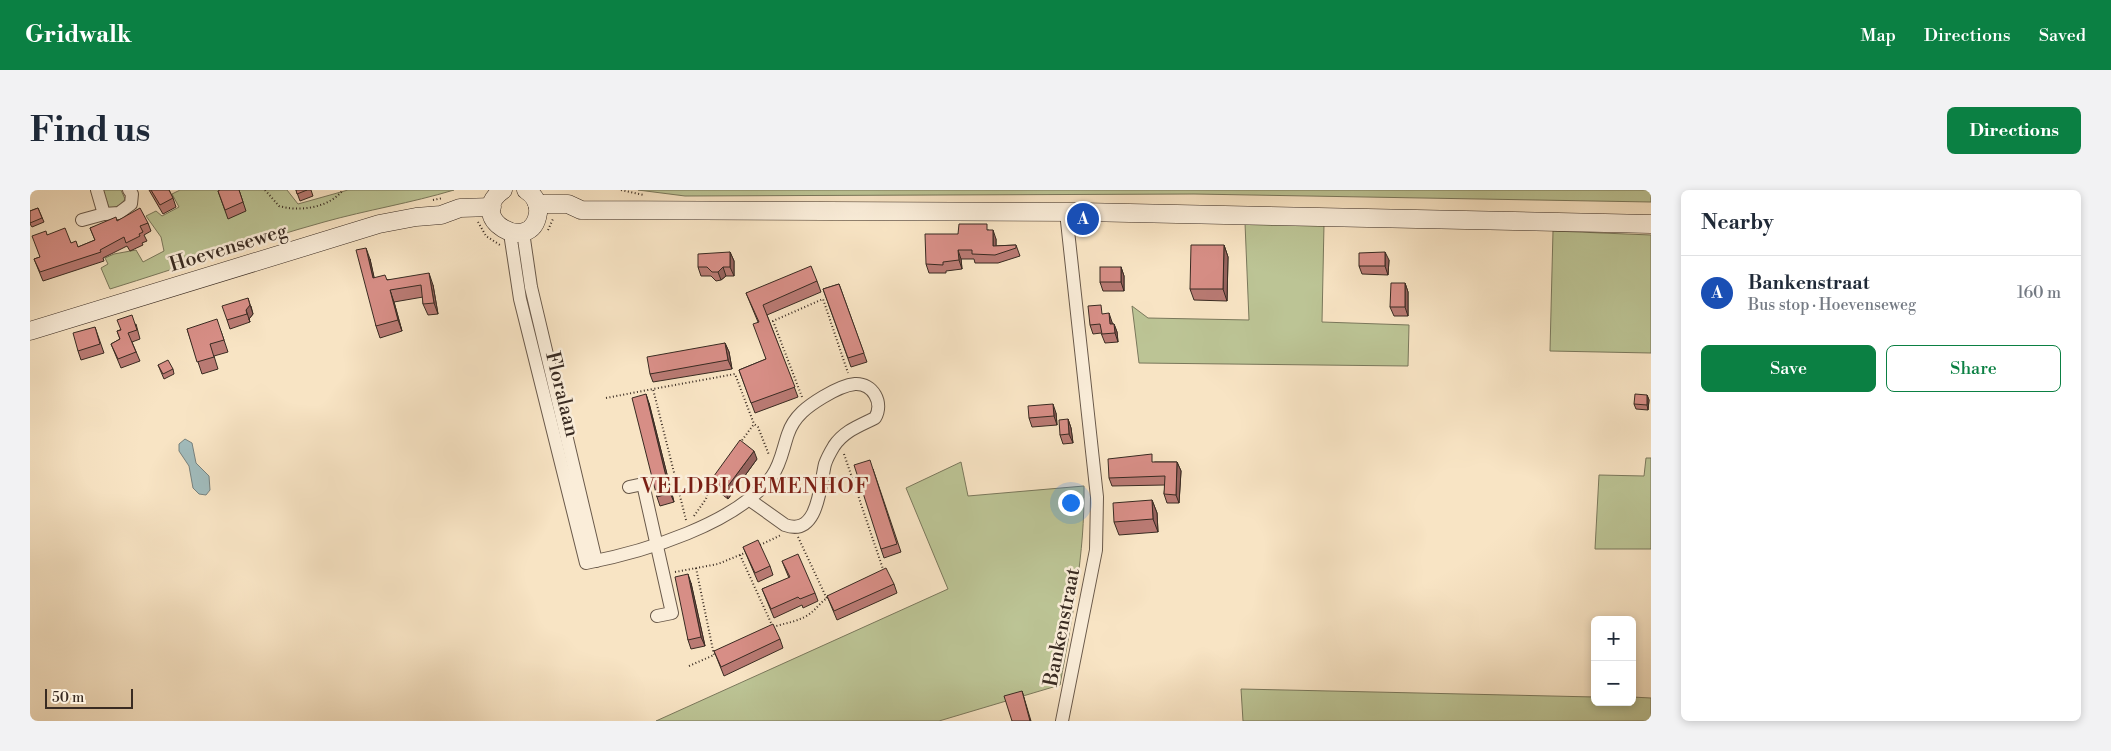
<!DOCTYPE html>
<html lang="en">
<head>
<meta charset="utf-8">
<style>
  :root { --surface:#fff; --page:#f2f2f3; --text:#1f2937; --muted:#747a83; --line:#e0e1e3; --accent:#0b8043 }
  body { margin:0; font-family:"Libre Bodoni",serif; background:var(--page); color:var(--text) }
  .controls { position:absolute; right:15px; bottom:15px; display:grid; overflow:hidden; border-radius:8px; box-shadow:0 2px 8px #0003 }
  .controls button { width:45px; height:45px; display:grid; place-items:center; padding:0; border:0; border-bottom:1px solid var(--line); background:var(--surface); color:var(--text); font:25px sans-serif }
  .scale { position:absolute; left:15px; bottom:12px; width:88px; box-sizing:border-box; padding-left:5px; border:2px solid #392b22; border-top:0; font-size:14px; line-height:18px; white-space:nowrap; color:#392b22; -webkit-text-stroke:4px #faedd9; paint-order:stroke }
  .you { position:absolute; left:1040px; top:312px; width:18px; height:18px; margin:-12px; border:4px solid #fff; border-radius:50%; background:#1a73e8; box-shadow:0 0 0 8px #1a73e833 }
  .badge { display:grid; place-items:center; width:32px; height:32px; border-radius:50%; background:var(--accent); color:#fff; font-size:16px; font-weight:700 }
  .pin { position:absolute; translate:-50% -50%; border:2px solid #fff; box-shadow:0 1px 5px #0006 }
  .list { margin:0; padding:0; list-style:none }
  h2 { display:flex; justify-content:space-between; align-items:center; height:65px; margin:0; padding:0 20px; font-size:21px }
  h2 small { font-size:16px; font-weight:400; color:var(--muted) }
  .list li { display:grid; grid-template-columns:32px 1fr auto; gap:15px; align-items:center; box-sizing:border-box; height:75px; padding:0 20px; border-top:1px solid var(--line) }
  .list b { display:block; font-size:19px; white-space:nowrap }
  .list p { margin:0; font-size:16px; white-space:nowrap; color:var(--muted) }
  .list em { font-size:16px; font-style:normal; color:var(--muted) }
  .actions { display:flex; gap:10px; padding:15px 20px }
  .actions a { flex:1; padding:11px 0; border:1px solid var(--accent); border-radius:8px; text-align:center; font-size:18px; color:var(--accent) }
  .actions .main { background:var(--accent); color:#fff }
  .map { position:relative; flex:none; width:1621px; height:531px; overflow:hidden; border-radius:8px }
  header { display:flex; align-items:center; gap:30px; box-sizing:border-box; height:70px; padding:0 25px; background:var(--accent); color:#fff }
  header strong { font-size:24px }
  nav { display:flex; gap:28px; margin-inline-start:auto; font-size:18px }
  .intro { display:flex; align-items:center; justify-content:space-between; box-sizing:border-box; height:120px; padding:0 30px }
  h1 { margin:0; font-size:35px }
  .button { padding:12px 22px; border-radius:8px; background:var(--accent); color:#fff; font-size:18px; font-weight:700 }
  main { display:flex; gap:30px; padding:0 30px }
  aside { flex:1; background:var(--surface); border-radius:8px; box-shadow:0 2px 8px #0003 }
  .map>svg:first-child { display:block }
  .green { fill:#bcc495; stroke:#7a785c }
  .water { fill:#a1bcbd; stroke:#77827f }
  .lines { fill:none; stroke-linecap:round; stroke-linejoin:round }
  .street-casing { stroke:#69594a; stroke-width:14 }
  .secondary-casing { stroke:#392b22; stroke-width:19 }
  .path { stroke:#392b22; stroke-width:2; stroke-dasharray:1 2.5; stroke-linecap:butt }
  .street { stroke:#faedd9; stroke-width:12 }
  .secondary { stroke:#faedd9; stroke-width:18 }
  .wall { fill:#b97a73; stroke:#392b22 }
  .shaded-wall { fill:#96635e; stroke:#392b22 }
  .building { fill:#d78e86; stroke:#392b22 }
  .labels { text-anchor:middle; stroke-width:5; stroke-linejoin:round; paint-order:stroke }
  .street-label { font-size:20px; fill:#392b22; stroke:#faedd9 }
  .neighbourhood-label { font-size:21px; letter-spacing:1px; fill:#7a1f14; stroke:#faedd9 }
</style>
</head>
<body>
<header>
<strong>Gridwalk</strong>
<nav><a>Map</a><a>Directions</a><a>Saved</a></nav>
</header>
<div class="intro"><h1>Find us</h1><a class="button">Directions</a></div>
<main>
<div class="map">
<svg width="1621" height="531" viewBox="0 0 1621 531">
  <rect width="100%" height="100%" fill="#f8e4c4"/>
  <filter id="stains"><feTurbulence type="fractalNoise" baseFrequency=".004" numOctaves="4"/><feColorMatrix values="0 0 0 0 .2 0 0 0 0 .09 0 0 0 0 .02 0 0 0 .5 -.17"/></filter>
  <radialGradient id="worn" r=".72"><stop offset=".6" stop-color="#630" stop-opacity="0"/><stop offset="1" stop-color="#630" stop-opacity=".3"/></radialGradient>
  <!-- green -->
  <g class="green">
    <path d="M73,0H91L95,9C92,14 85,19 79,18Z"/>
    <path d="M150,0H257L268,14L318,0H424C381,13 337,20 294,32C222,52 151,77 80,99L71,78L78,74L75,68L84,64L106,60L113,72L134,61L131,47L116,26L126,21L132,26L149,17L142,4Z"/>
    <path d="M608,0H1621V12L1164,4L655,6Z"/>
    <path d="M1215,33L1294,34L1292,132L1379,135L1378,176L1109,173L1102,116L1118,128L1219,130Z"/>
    <path d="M1523,41L1621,45V163L1520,161Z"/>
    <path d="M1616,268H1621V359H1565L1569,285L1614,286Z"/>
    <path d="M931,272L938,306L1054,296C1055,363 1042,428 1030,495L909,531H626L918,399L876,298Z"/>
    <path d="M1211,499L1565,507V512H1602V507L1621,508V531H1213Z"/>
  </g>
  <!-- water -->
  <path class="water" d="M155,249L162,253L166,273L179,286L180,300L176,305L169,304L163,298L159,276L149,261V254Z"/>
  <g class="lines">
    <!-- street casing -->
    <g class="street-casing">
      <g id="street">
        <path d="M67,0L74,24"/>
        <path d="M52,30L74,24L89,23L101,14L102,4L99,0"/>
        <path d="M493,42L501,97L566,371"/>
        <path d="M480,43L490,109L556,373C613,362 707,334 742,286C751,274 753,258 758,244C764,226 778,216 793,207C803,201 814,195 825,194C843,193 854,213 845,228C829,236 814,241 804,256C801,261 797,268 795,274C790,294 789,347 755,335L720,310"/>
        <path d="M599,297L613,294L642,423L627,426"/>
        <path d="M1032,531L1066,360L1067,307L1036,22"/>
      </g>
    </g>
    <!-- secondary casing -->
    <g class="secondary-casing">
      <g id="secondary">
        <path d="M473,0C433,28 502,67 508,23C509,13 504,5 496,0"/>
        <path d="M507,14H538L551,20L1052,22L1621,34"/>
        <path d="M0,141L349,34L386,27L411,25L430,18L462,17"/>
      </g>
    </g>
    <!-- path -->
    <g class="path">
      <path d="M235,0L249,16C269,22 299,18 313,0"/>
      <path d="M591,0L614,5"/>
      <path d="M403,10L413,8"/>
      <path d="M448,32L456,46L470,55"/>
      <path d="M518,40L523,29"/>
      <path d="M772,207L743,131L793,109L818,183"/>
      <path d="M576,208L623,199"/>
      <path d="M710,253L724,234"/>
      <path d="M814,264L854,382"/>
      <path d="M664,326L676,309L680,295L683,291"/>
      <path d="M656,330L623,199L705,184L724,234L728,237L739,265"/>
      <path d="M768,347L797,409"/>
      <path d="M730,355L751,345"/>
      <path d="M710,365L742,435"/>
      <path d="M666,378L684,465L687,463"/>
      <path d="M645,382L688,374L717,362"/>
      <path d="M743,437C755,433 767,432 778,425C786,420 790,412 799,407"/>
      <path d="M659,476L684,465"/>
    </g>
    <!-- street -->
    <use href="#street" class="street"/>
    <!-- secondary -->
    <use href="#secondary" class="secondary"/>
  </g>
  <!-- wall -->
  <g class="wall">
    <path d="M119,0H139L143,8L146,17L133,24Z"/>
    <path d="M209,0L216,21L198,29L188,1Z"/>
    <path d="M266,0H281L283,6L270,11Z"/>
    <path d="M8,18L14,32L2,37L0,34V21Z"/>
    <path d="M87,31L118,33L121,41L114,45L117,51L112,53L113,55L100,61L97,56L73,68L74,71L13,91L4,69L10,67L17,45L41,53L48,57L65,50L60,38Z"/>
    <path d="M959,40L966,49V56L986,55L990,66L968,73H945L944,69H931L932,79L916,81V83H899L896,74L928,44Z"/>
    <path d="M1194,55L1198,67L1197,111L1164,110L1160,99Z"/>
    <path d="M700,62L704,71V86H696L691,90L686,91L681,86H671L668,77Z"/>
    <path d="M340,69L344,88L403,95L408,124L398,125L393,114V107L364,112L372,141L350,148L346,136Z"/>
    <path d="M1359,70L1358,85L1332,84L1329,76Z"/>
    <path d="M1091,77L1094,86V101H1073L1070,92Z"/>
    <path d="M787,91L791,102L737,125L768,207L725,223L709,180L736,169L728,132L716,103Z"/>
    <path d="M1375,93L1378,102V126H1364L1360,117Z"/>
    <path d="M809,94L837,172L821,177L793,99Z"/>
    <path d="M221,116L223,124L219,129L220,132L200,139L197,130Z"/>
    <path d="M1074,124L1082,132V134H1084L1087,142L1088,152L1075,153L1071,143L1063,144L1060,135Z"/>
    <path d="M106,134L110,149L102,152L110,171L91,178L81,154L90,149L87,141Z"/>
    <path d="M65,137L74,163L51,170L48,161Z"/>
    <path d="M157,139L191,141L198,162L184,166L188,179L172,184Z"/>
    <path d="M695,153L699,162L702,179L623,192L620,184Z"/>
    <path d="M128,175L143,179L144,184L134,189Z"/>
    <path d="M1617,205L1619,210L1618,220L1606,219L1604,214Z"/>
    <path d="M619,213L644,312L630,316L627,307Z"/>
    <path d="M1026,223L1027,235L1002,237L999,228Z"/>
    <path d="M1038,229L1041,238L1043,253L1033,254L1030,245Z"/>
    <path d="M727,269L698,309L685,299L681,290Z"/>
    <path d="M1125,272H1147L1151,281L1149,313H1137L1134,304L1135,295L1082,296L1079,288Z"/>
    <path d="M843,279L871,362L854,368L851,359Z"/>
    <path d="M1122,310L1127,323L1128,342L1089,345L1084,332Z"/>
    <path d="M713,357L740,376L743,385L728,392Z"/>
    <path d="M752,371L785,403L788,411L773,418L772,415L744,428L732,399L759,388Z"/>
    <path d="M661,393L675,456L661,459L658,450Z"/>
    <path d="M864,394L867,403L807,430L797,406Z"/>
    <path d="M750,449L753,458L694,486L684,461Z"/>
  </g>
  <!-- shaded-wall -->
  <g class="shaded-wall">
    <path d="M963,40L966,49V65L963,56Z"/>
    <path d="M1194,55L1198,67L1197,111L1193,99Z"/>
    <path d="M336,58L340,69L347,100L343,88Z"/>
    <path d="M928,60L931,69L932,79L929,70Z"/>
    <path d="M700,62L704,71V86L700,77Z"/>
    <path d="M1355,62L1359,70L1358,85L1355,76Z"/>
    <path d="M693,77L696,86L691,90L688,82Z"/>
    <path d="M1091,77L1094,86V101L1091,92Z"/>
    <path d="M399,83L403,95L408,124L404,113Z"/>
    <path d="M1375,93L1378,102V126L1375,117Z"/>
    <path d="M360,100L364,112L372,141L368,130Z"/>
    <path d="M218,108L223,124L219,129L220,132L216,120Z"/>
    <path d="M1079,123L1082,132L1083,143L1080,134Z"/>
    <path d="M1084,134L1087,142L1088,152L1085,143Z"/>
    <path d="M695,153L699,162L702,179L698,170Z"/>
    <path d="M616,204L619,213L644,312L640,303Z"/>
    <path d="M1617,205L1619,210L1618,220L1617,215Z"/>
    <path d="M1023,214L1026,223L1027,235L1024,226Z"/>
    <path d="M1038,229L1041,238L1043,253L1039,244Z"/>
    <path d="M724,261L727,269L698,309L695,300Z"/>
    <path d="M1147,272L1151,281L1149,313L1146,305Z"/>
    <path d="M1122,310L1127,323L1128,342L1123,329Z"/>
    <path d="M658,384L661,393L675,456L671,447Z"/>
    <path d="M992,501L1001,531H1000Z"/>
  </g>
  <!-- building -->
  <g class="building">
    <path d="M121,0H139L143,8L130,15Z"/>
    <path d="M190,0H209L213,12L195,20L188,1Z"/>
    <path d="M266,0H277L267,4Z"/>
    <path d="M8,18L12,28L0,33V21Z"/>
    <path d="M110,18L118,33L110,36L113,42L109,44L110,46L96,53L94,47L70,60L71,62L10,82L4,69L10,67L2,46L16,41L17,45L35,38L41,53L46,51L48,57L65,50L60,38L86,27L87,31Z"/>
    <path d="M929,34H957V40H963V56L986,55V58L965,65L942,64V60H928L929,70L913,72V75L896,74L895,44H928Z"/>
    <path d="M1161,55H1194L1193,99H1160Z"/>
    <path d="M336,58L343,88L355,85L357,90L399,83L404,113L393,114L391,95L360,100L368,130L346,136L326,60Z"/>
    <path d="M700,62V77H693L688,82H682L677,77H668V64Z"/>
    <path d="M1355,62V76H1329V63Z"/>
    <path d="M781,76L787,91L733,115L765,197L721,213L709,180L736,169L723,134L729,132L716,103Z"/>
    <rect x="1070" y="77" width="21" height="15"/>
    <path d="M1361,93H1375V117H1360Z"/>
    <path d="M809,94L834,163L818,168L793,99Z"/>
    <path d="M218,108L220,115L216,120L217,124L197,130L192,116Z"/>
    <path d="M1071,115L1072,124L1079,123L1080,134H1084L1085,143L1072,144L1070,134L1060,135L1058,116Z"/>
    <path d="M102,125L107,140L98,143L106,162L88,169L81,154L90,149L87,141L91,140L87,130Z"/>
    <path d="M187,129L194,150L180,154L184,167L167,172L157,139Z"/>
    <path d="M65,137L70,154L48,161L43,143Z"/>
    <path d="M695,153L698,170L620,184L617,167Z"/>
    <path d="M138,170L143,179L133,184L128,175Z"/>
    <path d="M616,204L640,303L627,307L602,208Z"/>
    <path d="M1605,204L1617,205V215L1604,214Z"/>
    <path d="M1023,214L1024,226L999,228L998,216Z"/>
    <path d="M1038,229L1039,244L1030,245L1029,230Z"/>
    <path d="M710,250L724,261L695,300L681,290Z"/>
    <path d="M1122,264V272H1147L1146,305L1134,304L1135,286L1079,288L1078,269Z"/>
    <path d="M840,270L867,354L851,359L824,275Z"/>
    <path d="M1122,310L1123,329L1084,332L1083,313Z"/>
    <path d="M728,350L740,376L725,383L713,357Z"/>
    <path d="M768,364L785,403L770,409L768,407L741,419L732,399L760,387L752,371Z"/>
    <path d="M856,378L864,394L804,421L797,406Z"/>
    <path d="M658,384L671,447L658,450L645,387Z"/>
    <path d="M743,434L750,449L691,477L684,461Z"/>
    <path d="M992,501L1000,531H982L974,506Z"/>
  </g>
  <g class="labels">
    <!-- street labels -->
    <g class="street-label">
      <text transform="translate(198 57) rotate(-17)" y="7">Hoevenseweg</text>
      <text transform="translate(533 204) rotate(76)" y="7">Floralaan</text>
      <text transform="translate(1031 437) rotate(-79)" y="7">Bankenstraat</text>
    </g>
    <!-- neighbourhood labels -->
    <g class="neighbourhood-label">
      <text x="725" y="303">VELDBLOEMENHOF</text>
    </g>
  </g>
  <rect width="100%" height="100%" filter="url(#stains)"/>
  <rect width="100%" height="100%" fill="url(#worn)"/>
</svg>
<div class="controls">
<button>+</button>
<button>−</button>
</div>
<div class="scale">50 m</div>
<div class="you"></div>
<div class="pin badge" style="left:1053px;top:29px;background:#1a4fb4">A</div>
</div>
<aside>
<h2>Nearby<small></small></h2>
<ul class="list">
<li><span class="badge" style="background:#1a4fb4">A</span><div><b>Bankenstraat</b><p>Bus stop · Hoevenseweg</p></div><em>160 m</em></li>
</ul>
<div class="actions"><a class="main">Save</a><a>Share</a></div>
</aside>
</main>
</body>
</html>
